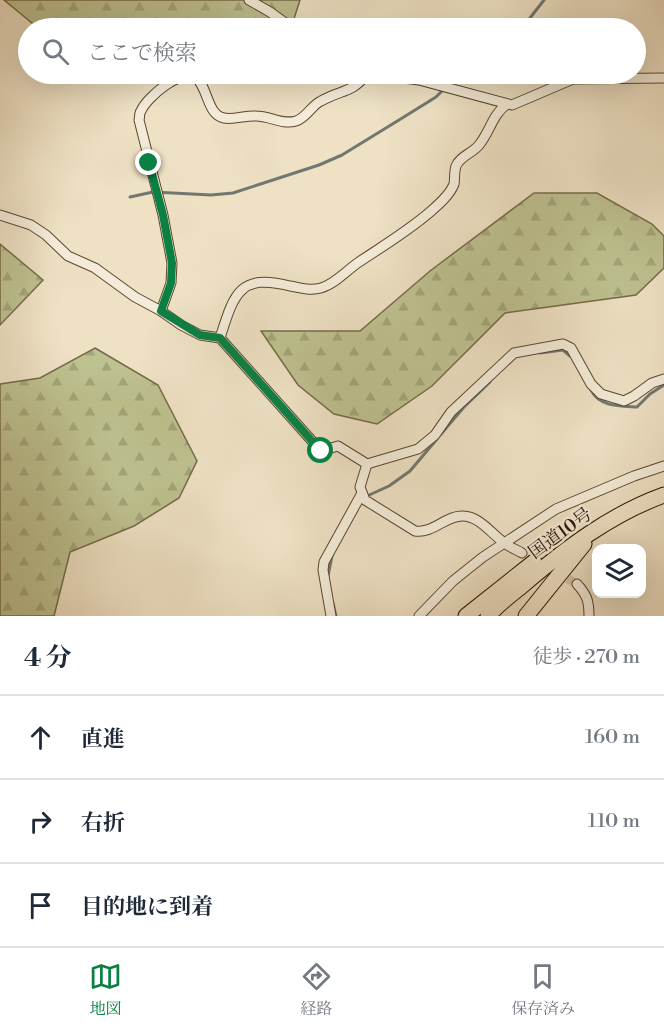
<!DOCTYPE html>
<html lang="ja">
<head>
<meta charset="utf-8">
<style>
  :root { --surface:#fff; --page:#f6f6f7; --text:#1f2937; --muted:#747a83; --line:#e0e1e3; --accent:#0b8043 }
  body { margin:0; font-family:"Libre Bodoni","Noto Serif JP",serif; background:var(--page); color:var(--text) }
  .controls { position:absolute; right:18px; bottom:18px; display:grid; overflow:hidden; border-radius:12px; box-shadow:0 6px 24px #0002 }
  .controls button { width:54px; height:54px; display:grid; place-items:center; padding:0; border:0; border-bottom:2px solid var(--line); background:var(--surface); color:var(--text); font:30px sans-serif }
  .stop { position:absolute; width:18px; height:18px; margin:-14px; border:4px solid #0b8043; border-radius:50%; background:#fff }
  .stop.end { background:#0b8043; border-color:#fff; box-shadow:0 2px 6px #0008 }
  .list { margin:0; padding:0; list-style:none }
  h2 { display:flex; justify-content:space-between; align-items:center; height:78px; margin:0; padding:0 24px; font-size:26px }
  h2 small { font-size:20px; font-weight:400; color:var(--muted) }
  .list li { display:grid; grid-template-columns:39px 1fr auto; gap:18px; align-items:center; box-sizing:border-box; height:84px; padding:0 24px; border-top:2px solid var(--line) }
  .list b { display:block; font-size:22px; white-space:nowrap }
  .list em { font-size:20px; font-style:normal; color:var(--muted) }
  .icon { flex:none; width:33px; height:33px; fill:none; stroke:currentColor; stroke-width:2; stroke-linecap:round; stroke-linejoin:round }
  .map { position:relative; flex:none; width:664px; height:616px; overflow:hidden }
  .search { position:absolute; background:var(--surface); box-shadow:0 6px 24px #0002; left:18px; right:18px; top:18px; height:66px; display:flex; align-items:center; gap:15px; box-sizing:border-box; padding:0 21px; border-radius:33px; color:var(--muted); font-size:22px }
  .sheet { height:330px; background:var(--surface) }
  nav { display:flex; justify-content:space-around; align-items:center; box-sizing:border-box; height:84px; border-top:2px solid var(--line); background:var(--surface); font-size:16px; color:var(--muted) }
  nav a { display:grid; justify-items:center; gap:3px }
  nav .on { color:var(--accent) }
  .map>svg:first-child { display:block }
  .forest { fill:url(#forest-firs); stroke:#756a48; stroke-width:1.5 }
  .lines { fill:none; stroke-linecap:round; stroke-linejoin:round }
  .stream { stroke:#707871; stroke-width:3 }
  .minor-tunnel { stroke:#d1c2a7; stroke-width:9; stroke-dasharray:9 4.5; stroke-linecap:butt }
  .minor-casing { stroke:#5c4631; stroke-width:11 }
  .trunk-casing { stroke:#2c1300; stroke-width:17 }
  .minor { stroke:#f4ecd9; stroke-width:9 }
  .trunk { stroke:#eee1c4; stroke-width:15 }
  .route { stroke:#0b8043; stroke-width:8 }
  .labels { text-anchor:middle; stroke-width:5; stroke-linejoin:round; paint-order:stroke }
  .street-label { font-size:18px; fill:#2c1300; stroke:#f4ecd9 }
</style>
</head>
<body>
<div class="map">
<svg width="664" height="616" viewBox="0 0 664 616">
  <defs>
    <pattern id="forest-firs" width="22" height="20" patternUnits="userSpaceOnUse" patternTransform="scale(1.5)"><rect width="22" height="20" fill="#bec190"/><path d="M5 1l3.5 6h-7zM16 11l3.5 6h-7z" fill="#a3a57a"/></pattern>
  </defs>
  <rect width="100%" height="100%" fill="#eee1c4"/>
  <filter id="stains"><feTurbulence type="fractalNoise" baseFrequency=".00333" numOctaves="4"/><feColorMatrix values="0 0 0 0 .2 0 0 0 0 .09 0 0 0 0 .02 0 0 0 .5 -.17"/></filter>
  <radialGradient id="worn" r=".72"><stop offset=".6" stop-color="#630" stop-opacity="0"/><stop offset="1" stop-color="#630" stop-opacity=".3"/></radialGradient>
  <!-- forest -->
  <g class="forest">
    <path d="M4,0H300L291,28H38Z"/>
    <path d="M534,193H597L652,224L664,236V268L636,295L505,313L432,386L377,424L334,414L298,385L261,331H360L430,271Z"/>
    <path d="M0,244L43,280L0,325Z"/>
    <path d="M95,348L158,385L197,461L179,498L134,526L70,552L54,616H0V384L40,378Z"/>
  </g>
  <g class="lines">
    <!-- stream -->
    <g class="stream">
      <path d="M526,28L530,18L544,0"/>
      <path d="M448,85L458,74"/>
      <path d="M130,197L153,192L211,195L233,193L319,165L342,155L399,120L436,97L443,90"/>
      <path d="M540,353L563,350L570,356"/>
      <path d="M591,390C600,407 619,406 637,407L650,394L664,385"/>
      <path d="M441,434L464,407L490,382"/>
      <path d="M367,496L389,486L410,471L437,439"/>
      <path d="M328,576L332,556"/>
      <path d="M333,603L336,616"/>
    </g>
    <!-- minor-tunnel -->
    <path class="minor-tunnel" d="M556,572L577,584"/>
    <!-- minor casing -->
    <g class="minor-casing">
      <g id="minor">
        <path d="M249,0L270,12L292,28"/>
        <path d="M371,74L419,80L512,105L573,79L664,78"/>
        <path d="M0,215L31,225L46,235L68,256L95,268L135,297L161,311L181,325L200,335L220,338L321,451L338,446L367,464"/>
        <path d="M161,311L171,283L172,263L163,215L139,120C140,117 139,113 141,111C147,97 181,68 196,78C208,87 207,115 224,118C234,120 246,115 256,116C270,116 282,125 296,121C306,118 312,105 321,101C342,89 351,94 367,74"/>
        <path d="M220,338C234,294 239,273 290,286C302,288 310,291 321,288C335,284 347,270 359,262C383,246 408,231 430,212C438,205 450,195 454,184C455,179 454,172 456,166C460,156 473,153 479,145C490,132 492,115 507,104"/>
        <path d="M367,464L418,449L435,435L451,412L514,353L563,344L571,348L591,384L601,394L624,401L634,396L652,383L664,379"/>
        <path d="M367,464L360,487L365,500L415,531C433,534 446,515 463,516C480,516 493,536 506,544C511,548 517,550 522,553"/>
        <path d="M577,584C587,595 589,601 589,616"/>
        <path d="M331,616L323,570L324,562L362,493"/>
        <path d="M419,616L453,581L483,557L556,509L634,476L664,466"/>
      </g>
    </g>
    <!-- trunk casing -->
    <g class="trunk-casing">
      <g id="trunk">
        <path d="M466,616L534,562"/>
        <path d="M488,616C498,604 511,595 523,585C565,549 611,514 664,495"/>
        <path d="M526,616L584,544"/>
      </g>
    </g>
    <!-- minor -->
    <use href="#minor" class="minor"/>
    <!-- trunk -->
    <use href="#trunk" class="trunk"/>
  </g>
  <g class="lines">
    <!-- route -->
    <path class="route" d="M149,163L163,215L172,263L171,283L161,311L200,335L220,338L321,451"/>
  </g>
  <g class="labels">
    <!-- street labels -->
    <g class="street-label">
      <text transform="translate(560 533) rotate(-36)" y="6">国道10号</text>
    </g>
  </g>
  <rect width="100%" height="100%" filter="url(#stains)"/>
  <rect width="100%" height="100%" fill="url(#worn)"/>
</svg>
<div class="controls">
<button><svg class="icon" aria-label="layers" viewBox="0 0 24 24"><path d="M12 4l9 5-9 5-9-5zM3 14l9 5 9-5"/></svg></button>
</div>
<div class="stop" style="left:321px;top:451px"></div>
<div class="stop end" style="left:149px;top:163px"></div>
<div class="search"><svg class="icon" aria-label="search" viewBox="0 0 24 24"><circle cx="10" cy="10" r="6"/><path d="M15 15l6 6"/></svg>ここで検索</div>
</div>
<section class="sheet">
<h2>4 分<small>徒歩 · 270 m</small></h2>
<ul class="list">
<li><svg class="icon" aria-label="ahead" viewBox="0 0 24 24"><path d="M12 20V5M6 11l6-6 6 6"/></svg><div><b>直進</b></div><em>160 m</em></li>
<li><svg class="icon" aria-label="right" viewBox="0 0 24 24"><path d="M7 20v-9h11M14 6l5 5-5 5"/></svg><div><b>右折</b></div><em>110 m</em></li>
<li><svg class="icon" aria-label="arrive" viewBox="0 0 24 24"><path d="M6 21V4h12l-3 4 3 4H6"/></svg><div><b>目的地に到着</b></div></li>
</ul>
</section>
<nav>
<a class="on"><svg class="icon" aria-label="map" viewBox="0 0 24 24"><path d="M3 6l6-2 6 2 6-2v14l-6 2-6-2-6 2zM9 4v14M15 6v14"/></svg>地図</a>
<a><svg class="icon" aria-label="directions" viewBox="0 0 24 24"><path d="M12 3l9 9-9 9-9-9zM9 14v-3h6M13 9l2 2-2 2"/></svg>経路</a>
<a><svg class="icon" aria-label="saved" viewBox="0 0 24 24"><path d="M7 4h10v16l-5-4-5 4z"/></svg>保存済み</a>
</nav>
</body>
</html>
